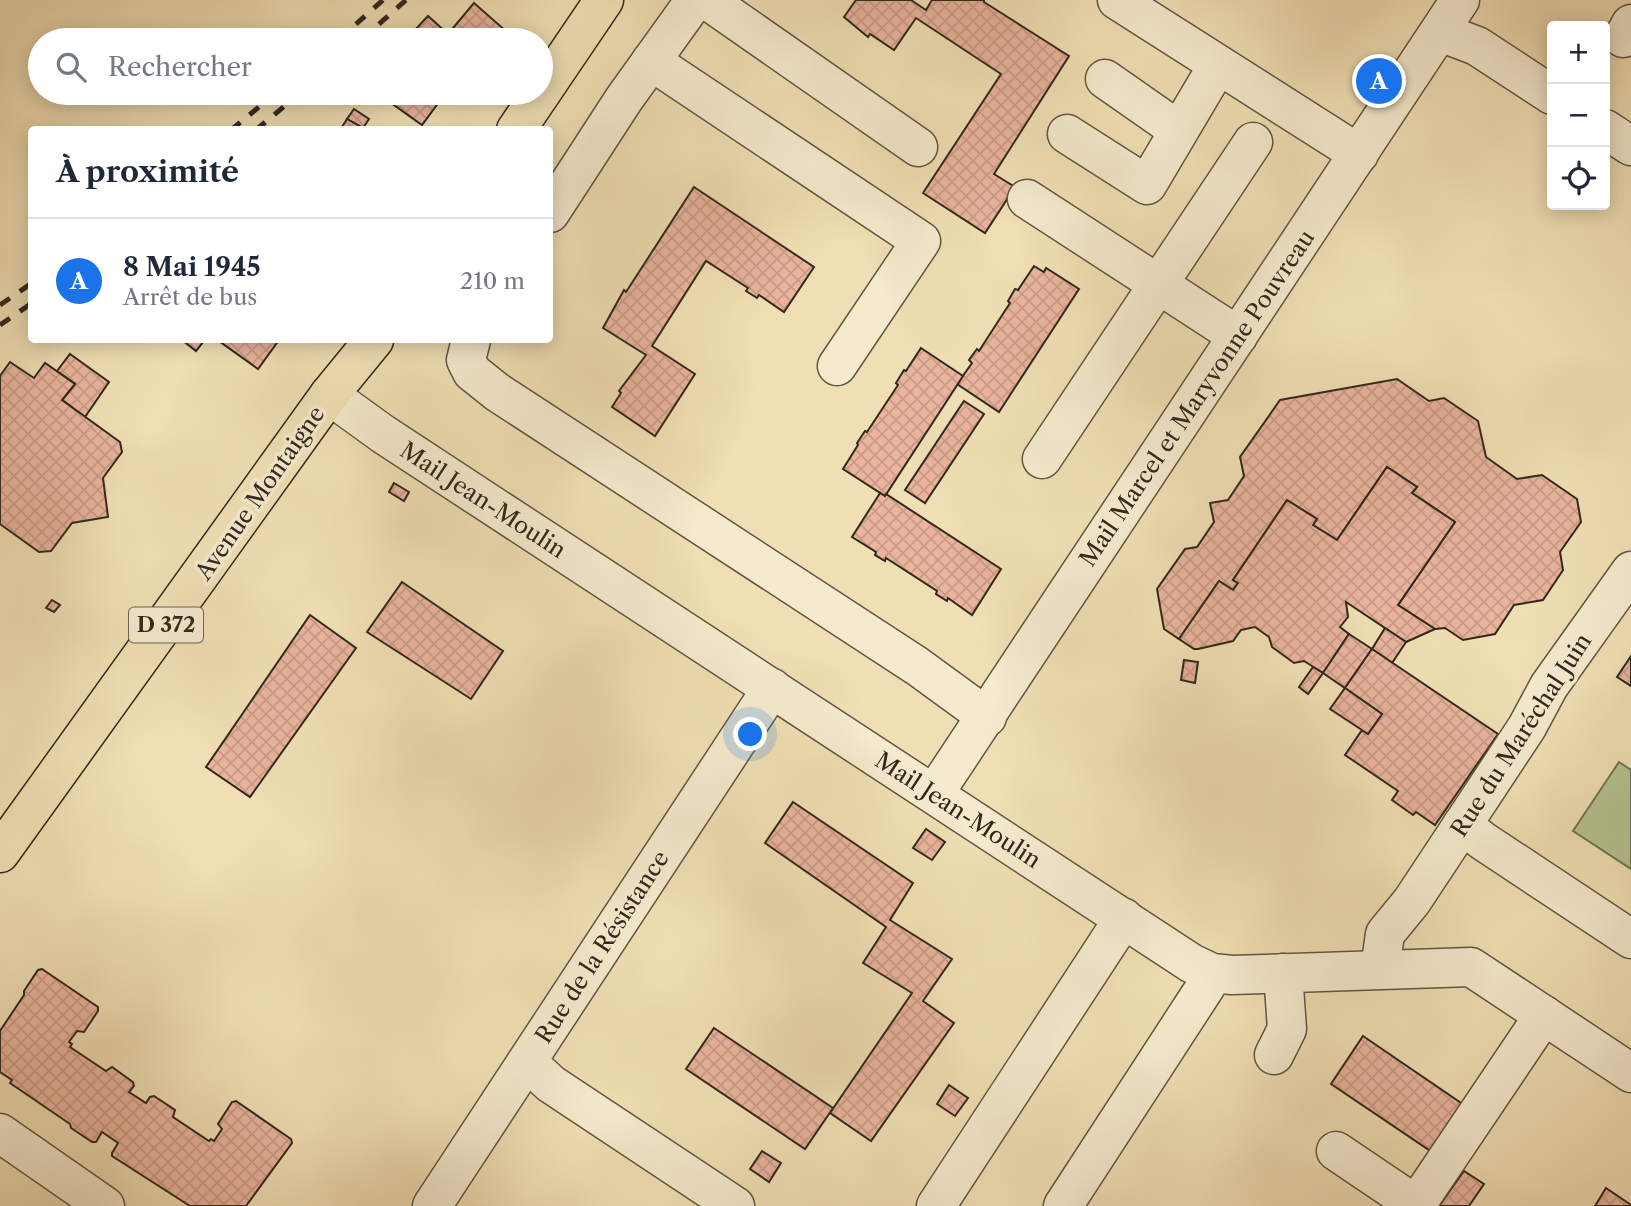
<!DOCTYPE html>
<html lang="fr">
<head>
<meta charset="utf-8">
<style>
  :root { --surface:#fff; --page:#f2f2f3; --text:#1f2937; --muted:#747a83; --line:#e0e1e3; --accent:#1a73e8 }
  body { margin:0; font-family:"Libre Caslon Text",serif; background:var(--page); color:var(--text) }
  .controls { position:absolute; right:21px; top:21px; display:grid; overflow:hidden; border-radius:7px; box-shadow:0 4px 18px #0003 }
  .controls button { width:63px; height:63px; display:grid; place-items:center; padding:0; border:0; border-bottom:2px solid var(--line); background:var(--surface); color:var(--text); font:35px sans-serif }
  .you { position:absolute; left:751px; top:735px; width:24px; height:24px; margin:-18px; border:5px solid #fff; border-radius:50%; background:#1a73e8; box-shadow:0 0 0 10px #1a73e833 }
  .badge { display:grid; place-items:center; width:46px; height:46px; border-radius:50%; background:var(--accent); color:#fff; font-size:23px; font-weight:700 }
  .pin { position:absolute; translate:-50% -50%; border:4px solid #fff; box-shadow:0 2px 7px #0006 }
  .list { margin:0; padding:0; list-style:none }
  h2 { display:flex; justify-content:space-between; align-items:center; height:91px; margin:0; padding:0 28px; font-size:30px }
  h2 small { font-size:23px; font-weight:400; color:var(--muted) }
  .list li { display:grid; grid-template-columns:46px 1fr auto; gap:21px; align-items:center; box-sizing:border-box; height:126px; padding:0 28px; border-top:2px solid var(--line) }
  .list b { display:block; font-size:26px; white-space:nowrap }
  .list p { margin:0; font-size:23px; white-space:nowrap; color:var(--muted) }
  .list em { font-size:23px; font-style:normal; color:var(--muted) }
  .icon { flex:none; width:38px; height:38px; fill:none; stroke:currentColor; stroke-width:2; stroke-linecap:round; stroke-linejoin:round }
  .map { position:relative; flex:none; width:1631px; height:1206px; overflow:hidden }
  .search { position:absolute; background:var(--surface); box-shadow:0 4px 18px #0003; left:28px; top:28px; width:525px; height:77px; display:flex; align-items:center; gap:18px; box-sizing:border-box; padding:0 24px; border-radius:38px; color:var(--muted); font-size:26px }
  .panel { position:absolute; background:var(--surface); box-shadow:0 4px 18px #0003; left:28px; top:126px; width:525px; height:217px; border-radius:7px }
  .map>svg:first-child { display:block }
  .grass { fill:#b4c391; stroke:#727658; stroke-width:2 }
  .building { fill:url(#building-cross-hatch); stroke:#31281e; stroke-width:2 }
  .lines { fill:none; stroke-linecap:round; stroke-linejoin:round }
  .minor-casing { stroke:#615644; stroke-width:41 }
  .major-casing { stroke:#31281e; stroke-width:41 }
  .minor { stroke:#f5eace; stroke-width:38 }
  .major { stroke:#f0dfb4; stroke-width:38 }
  .rail { stroke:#31281e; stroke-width:5; stroke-dasharray:12 12; stroke-linecap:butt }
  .labels { text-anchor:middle; stroke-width:7; stroke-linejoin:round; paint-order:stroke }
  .shield { fill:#f5eace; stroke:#6c6253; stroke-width:2 }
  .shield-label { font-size:21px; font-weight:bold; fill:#31281e }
  .street-label { font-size:23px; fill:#31281e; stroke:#f5eace }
</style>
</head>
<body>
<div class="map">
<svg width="1631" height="1206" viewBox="0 0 1631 1206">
  <defs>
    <pattern id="building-cross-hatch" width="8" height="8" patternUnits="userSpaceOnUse" patternTransform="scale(1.75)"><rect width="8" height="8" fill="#eab49d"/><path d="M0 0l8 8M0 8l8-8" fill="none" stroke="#c99b87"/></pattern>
  </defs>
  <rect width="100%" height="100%" fill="#f0dfb4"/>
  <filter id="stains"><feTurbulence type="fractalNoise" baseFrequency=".00286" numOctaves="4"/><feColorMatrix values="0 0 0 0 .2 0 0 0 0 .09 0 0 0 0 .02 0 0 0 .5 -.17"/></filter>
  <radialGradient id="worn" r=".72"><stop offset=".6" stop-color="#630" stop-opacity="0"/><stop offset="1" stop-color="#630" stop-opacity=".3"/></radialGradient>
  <!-- grass -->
  <path class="grass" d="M1619,762L1631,770V869L1573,831Z"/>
  <!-- building -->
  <g class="building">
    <path d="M856,0H911L926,10L932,0H984V2L1069,56L994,174L1015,187L985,233L923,193L1001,74L916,18L894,50L870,34L868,37L844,17Z"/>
    <path d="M474,3L507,32L500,40H423L414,31L428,16L448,34Z"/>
    <path d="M414,31L423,40H406Z"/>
    <path d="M403,93H426L439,102L422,125L394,105Z"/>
    <path d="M354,109L369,119L363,128L347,119Z"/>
    <path d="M347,119L363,128L362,130H346L342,127Z"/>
    <path d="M694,187L814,267L784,312L759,295L757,298L746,291L748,288L706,261L652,346L695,374L655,436L612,407L621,393L619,391L646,355L603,328L624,290L626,292Z"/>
    <path d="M1034,266L1044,272L1046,268L1079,289L999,412L957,384L972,363L969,360L977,349L979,351L1010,303L1008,301L1015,289L1018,290Z"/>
    <path d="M182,340H199L203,342L196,351Z"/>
    <path d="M220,340H279L258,369L219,341Z"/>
    <path d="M921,348L963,376L885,496L843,469L858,445L857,443L865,431L867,432L898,385L896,383L904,370L906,371Z"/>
    <path d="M70,354L109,382L85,417L62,400L75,384L57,371Z"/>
    <path d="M10,362L34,378L45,363L75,384L62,400L120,442L122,452L103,478L108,517L72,523L51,551L39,552L0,524V376Z"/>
    <path d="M1397,379L1429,401L1444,398L1478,421L1486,457L1517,479L1542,475L1577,499L1581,522L1560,552L1563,570L1543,600L1514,605L1495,634L1463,640L1445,628L1435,629L1398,605L1455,522L1412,493L1417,487L1387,467L1337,540L1313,525L1317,519L1287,500L1233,580L1238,583L1233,590L1219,581L1179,639L1164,629L1157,589L1185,549L1197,547L1214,522L1210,503L1228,500L1244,476L1240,457L1280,400Z"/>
    <path d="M964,401L984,414L925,503L905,490Z"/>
    <path d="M1387,467L1417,487L1412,493L1455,522L1398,605L1435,629L1406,642L1346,602L1348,617L1340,627L1349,634L1323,673L1304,661L1294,663L1272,647L1269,637L1255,627L1241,630L1233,641L1198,649H1194L1179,639L1219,581L1233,590L1238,583L1233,580L1287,500L1317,519L1313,525L1337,540Z"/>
    <path d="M394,483L409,492L404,501L389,492Z"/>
    <path d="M880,493L885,496L886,494L1001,569L972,615L948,598L947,601L936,594L937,591L886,558L885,561L875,555L876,552L852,537Z"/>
    <path d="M402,582L503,651L471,699L367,632Z"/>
    <path d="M52,600L60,605L54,612L46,608Z"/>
    <path d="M310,615L356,648L250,797L206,767Z"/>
    <path d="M1385,628L1406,642L1392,663L1372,649Z"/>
    <path d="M1349,634L1372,649L1345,688L1323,673Z"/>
    <path d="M1372,649L1498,734L1435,825L1416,812L1413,815L1392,800L1398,791L1345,755L1362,730L1368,734L1382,714L1345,688Z"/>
    <path d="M1631,656V686L1617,677Z"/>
    <path d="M1184,660L1198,662L1195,683L1181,680Z"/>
    <path d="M1313,667L1323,673L1308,694L1299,687Z"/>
    <path d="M1345,688L1382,714L1368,734L1330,709Z"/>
    <path d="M793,802L913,883L890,920L952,959L923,1001L954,1023L871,1141L830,1113L912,993L863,963L886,927L765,843Z"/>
    <path d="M926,829L945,842L932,860L913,848Z"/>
    <path d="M42,969L98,1007V1011L84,1032L77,1031L69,1042L72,1044L70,1047L106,1071L112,1067L133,1082L134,1086L129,1092L146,1103L150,1097L154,1096L175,1110L173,1117L209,1141L211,1139L214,1141L222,1129L218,1124L232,1102L236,1101L291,1139L292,1143L246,1206H190L112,1156V1153L118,1143L102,1132L96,1142H92L71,1128L70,1124L10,1083L12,1080L0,1072V1031L24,995V991L38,970Z"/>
    <path d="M714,1028L833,1108L805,1149L686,1069Z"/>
    <path d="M1363,1036L1464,1105L1432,1152L1331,1084Z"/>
    <path d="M949,1085L968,1098L955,1116L937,1104Z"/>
    <path d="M762,1151L781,1163L769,1182L750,1169Z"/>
    <path d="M1464,1171L1484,1184L1469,1206H1439Z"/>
    <path d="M1606,1188L1631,1205V1206H1595Z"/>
  </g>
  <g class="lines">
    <!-- minor casing -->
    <g class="minor-casing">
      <g id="minor">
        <path d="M707,0L918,147"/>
        <path d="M1117,0L1359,154"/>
        <path d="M1440,32L1477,46L1552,95"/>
        <path d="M1623,38L1631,24"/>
        <path d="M651,61L921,241L837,366"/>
        <path d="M1105,79L1178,130"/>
        <path d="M1605,129L1631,146"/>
        <path d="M1067,134L1147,185L1218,65"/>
        <path d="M1027,199L1238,336"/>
        <path d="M550,213L624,99L695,0"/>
        <path d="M471,340L466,360L472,372L497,392L917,666L987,717"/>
        <path d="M329,395L383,434L1191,963L1212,973L1232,975L1471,967L1631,1073"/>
        <path d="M1042,459L1253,142"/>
        <path d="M934,794L1460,0"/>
        <path d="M1462,825L1483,841L1631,939"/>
        <path d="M1380,969L1385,934L1412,901L1527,727L1549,686L1631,571"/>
        <path d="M1274,1055L1287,1029L1283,973"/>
        <path d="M527,1062L551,1084L735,1206"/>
        <path d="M0,1133L105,1206"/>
        <path d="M1336,1151L1416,1205L1544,1015"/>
        <path d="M432,1206L772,688"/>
        <path d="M936,1206L1124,918"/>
        <path d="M1063,1206L1206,986L1212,973"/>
      </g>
    </g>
    <!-- major casing -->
    <g class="major-casing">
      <g id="major">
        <path d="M516,130L604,0"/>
        <path d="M0,853L329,395L374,340"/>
      </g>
    </g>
    <!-- minor -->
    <use href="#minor" class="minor"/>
    <!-- major -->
    <use href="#major" class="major"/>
    <!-- rail -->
    <g class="rail">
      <path d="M338,40L383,0"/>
      <path d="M361,40L406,0"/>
      <path d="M231,130L276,93"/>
      <path d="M256,130L300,93"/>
      <path d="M0,305L32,283"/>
      <path d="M0,325L32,303"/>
    </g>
  </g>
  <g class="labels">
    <!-- shield labels -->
    <rect class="shield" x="129" y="607.5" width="74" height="35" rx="5"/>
    <g class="shield-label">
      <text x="166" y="632">D 372</text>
    </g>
    <!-- street labels -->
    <g class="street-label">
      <text transform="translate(1197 398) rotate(-56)" y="8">Mail Marcel et Maryvonne Pouvreau</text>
      <text transform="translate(260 493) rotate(-55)" y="8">Avenue Montaigne</text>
      <text transform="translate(483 500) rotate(33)" y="8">Mail Jean-Moulin</text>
      <text transform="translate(1521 735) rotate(-57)" y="8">Rue du Maréchal Juin</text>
      <text transform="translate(958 810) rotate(33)" y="8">Mail Jean-Moulin</text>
      <text transform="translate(602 947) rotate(-57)" y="8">Rue de la Résistance</text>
    </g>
  </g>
  <rect width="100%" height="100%" filter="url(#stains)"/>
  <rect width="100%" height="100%" fill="url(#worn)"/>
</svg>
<div class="controls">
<button>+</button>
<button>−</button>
<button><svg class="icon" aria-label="locate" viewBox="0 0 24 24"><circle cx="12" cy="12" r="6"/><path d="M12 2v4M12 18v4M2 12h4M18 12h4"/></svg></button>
</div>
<div class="you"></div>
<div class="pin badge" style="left:1379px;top:81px">A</div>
<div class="search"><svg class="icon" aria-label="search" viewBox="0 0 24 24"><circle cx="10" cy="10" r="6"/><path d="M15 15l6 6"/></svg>Rechercher</div>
<section class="panel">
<h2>À proximité<small></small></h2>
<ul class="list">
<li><span class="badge">A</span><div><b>8 Mai 1945</b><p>Arrêt de bus</p></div><em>210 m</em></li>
</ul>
</section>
</div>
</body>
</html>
